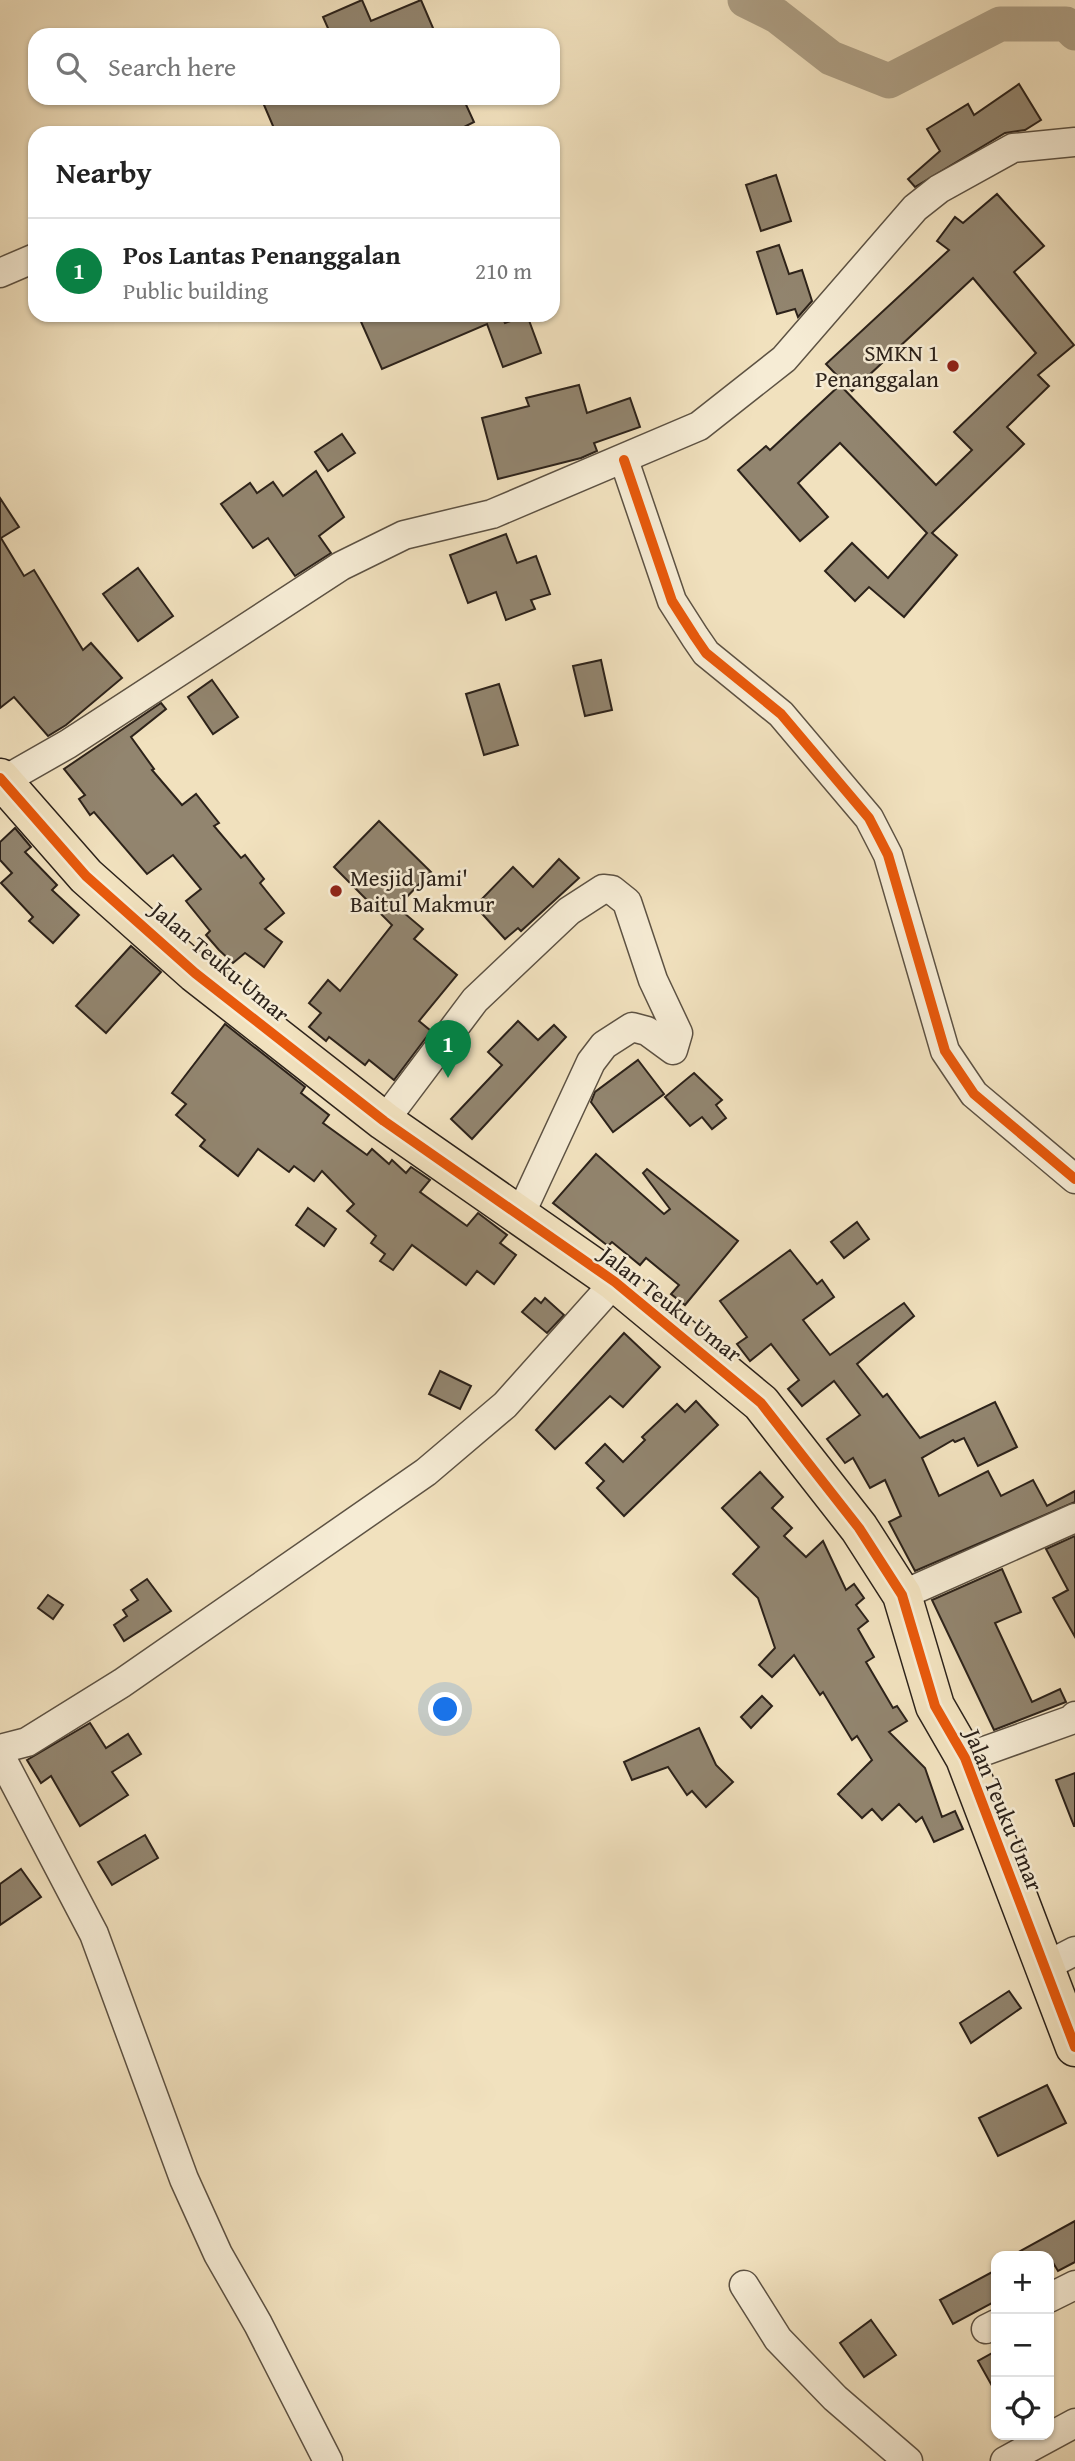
<!DOCTYPE html>
<html lang="en">
<head>
<meta charset="utf-8">
<style>
  :root { --surface:#fff; --page:#f2f2f2; --text:#222; --muted:#767676; --line:#e0e0e0; --accent:#0b8043 }
  body { margin:0; font-family:"Gentium Book Plus",serif; background:var(--page); color:var(--text) }
  .controls { position:absolute; right:21px; bottom:21px; display:grid; overflow:hidden; border-radius:14px; box-shadow:0 2px 5px #0004 }
  .controls button { width:63px; height:63px; display:grid; place-items:center; padding:0; border:0; border-bottom:2px solid var(--line); background:var(--surface); color:var(--text); font:35px sans-serif }
  .you { position:absolute; left:446px; top:1710px; width:24px; height:24px; margin:-18px; border:5px solid #fff; border-radius:50%; background:#1a73e8; box-shadow:0 0 0 10px #1a73e833 }
  .badge { display:grid; place-items:center; width:46px; height:46px; border-radius:50%; background:var(--accent); color:#fff; font-size:23px; font-weight:700 }
  .pin { position:absolute; translate:-50% -58px; filter:drop-shadow(0 2px 4px #0008) }
  .pin::after { content:''; position:absolute; top:37px; width:24px; height:21px; background:inherit; clip-path:polygon(0 0,100% 0,50% 100%) }
  .list { margin:0; padding:0; list-style:none }
  h2 { display:flex; justify-content:space-between; align-items:center; height:91px; margin:0; padding:0 28px; font-size:30px }
  h2 small { font-size:23px; font-weight:400; color:var(--muted) }
  .list li { display:grid; grid-template-columns:46px 1fr auto; gap:21px; align-items:center; box-sizing:border-box; height:105px; padding:0 28px; border-top:2px solid var(--line) }
  .list b { display:block; font-size:26px; white-space:nowrap }
  .list p { margin:0; font-size:23px; white-space:nowrap; color:var(--muted) }
  .list em { font-size:23px; font-style:normal; color:var(--muted) }
  .icon { flex:none; width:38px; height:38px; fill:none; stroke:currentColor; stroke-width:2; stroke-linecap:round; stroke-linejoin:round }
  .map { position:relative; flex:none; width:1075px; height:2461px; overflow:hidden }
  .search { position:absolute; background:var(--surface); box-shadow:0 2px 5px #0004; left:28px; top:28px; width:532px; height:77px; display:flex; align-items:center; gap:18px; box-sizing:border-box; padding:0 24px; border-radius:21px; color:var(--muted); font-size:26px }
  .panel { position:absolute; background:var(--surface); box-shadow:0 2px 5px #0004; left:28px; top:126px; width:532px; height:196px; border-radius:21px }
  .map>svg:first-child { display:block }
  .lines { fill:none; stroke-linecap:round; stroke-linejoin:round }
  .river { stroke:#aea086; stroke-width:35 }
  .building { fill:#92856f; stroke:#2c221a; stroke-width:2 }
  .minor-casing { stroke:#5d5243; stroke-width:31 }
  .highway-casing { stroke:#2c221a; stroke-width:41 }
  .minor { stroke:#f6ecd5; stroke-width:28 }
  .highway { stroke:#f1e1be; stroke-width:38 }
  .cycleway-casing { stroke:#f6ecd5; stroke-width:15 }
  .cycleway { stroke:#e8590c; stroke-width:10 }
  .poi-dot { fill:#8f2418; stroke:#f6ecd5; stroke-width:2.5 }
  .labels { text-anchor:middle; stroke-width:5; stroke-linejoin:round; paint-order:stroke }
  .poi-label { font-size:23px; fill:#2c221a; stroke:#f6ecd5; text-anchor:end }
  .street-label { font-size:23px; fill:#2c221a; stroke:#f6ecd5 }
</style>
</head>
<body>
<div class="map">
<svg width="1075" height="2461" viewBox="0 0 1075 2461">
  <rect width="100%" height="100%" fill="#f1e1be"/>
  <filter id="stains"><feTurbulence type="fractalNoise" baseFrequency=".00286" numOctaves="4"/><feColorMatrix values="0 0 0 0 .2 0 0 0 0 .09 0 0 0 0 .02 0 0 0 .5 -.17"/></filter>
  <radialGradient id="worn" r=".72"><stop offset=".6" stop-color="#630" stop-opacity="0"/><stop offset="1" stop-color="#630" stop-opacity=".3"/></radialGradient>
  <g class="lines">
    <!-- river -->
    <path class="river" d="M745,0L777,16L831,58L889,81L1000,24H1066L1075,33"/>
  </g>
  <!-- building -->
  <g class="building">
    <path d="M362,0L371,21L421,0L436,35H331L323,17Z"/>
    <path d="M1019,84L1041,120L1025,130L1005,133L915,187L908,179L940,151L927,129L968,104L974,115Z"/>
    <path d="M261,98H463L474,122L462,128L464,133H276Z"/>
    <path d="M776,175L791,221L761,231L746,185Z"/>
    <path d="M997,194L1044,246L1014,272L1074,345L1038,375L1049,386L1007,427L1024,444L932,533L957,555L904,617L869,587L855,601L825,571L852,543L888,578L927,533L840,443L798,483L828,517L800,541L738,470L766,446L770,450L840,385L936,485L972,450L954,432L1036,353L973,278L852,391L826,364L949,250L937,241L955,217L963,223Z"/>
    <path d="M779,245L789,274L802,270L812,301L798,317L795,309L777,314L757,252Z"/>
    <path d="M358,315H507L502,317L505,323L527,315L541,353L503,367L487,324L382,369Z"/>
    <path d="M579,385L587,413L630,398L640,427L594,443L597,451L581,458L498,479L482,418L529,406L526,398Z"/>
    <path d="M342,434L355,453L328,471L315,452Z"/>
    <path d="M316,471L344,517L319,536L331,553L295,576L268,538L253,548L221,504L250,483L257,493L273,482L283,496Z"/>
    <path d="M0,498L19,527L1,538L24,576L34,570L83,650L91,643L122,678L66,725L48,736L14,697L0,708Z"/>
    <path d="M506,534L517,563L536,556L550,594L531,600L535,609L506,620L496,592L468,603L450,555Z"/>
    <path d="M138,568L173,616L138,641L103,594Z"/>
    <path d="M601,660L612,710L585,716L573,666Z"/>
    <path d="M212,680L238,717L213,734L188,697Z"/>
    <path d="M499,684L518,745L484,755L466,694Z"/>
    <path d="M161,703L166,709L131,737L154,769L152,770L182,805L196,794L219,823L214,826L241,858L245,855L264,879L260,883L284,913L265,929L282,942L264,967L245,953L233,963L219,950L206,935L210,931L186,901L201,889L173,855L147,874L94,812L90,815L79,799L85,795L64,769Z"/>
    <path d="M379,821L431,872L397,907L423,929L414,939L457,975L419,1021L431,1031L394,1080L369,1060L365,1065L329,1037L326,1041L309,1027L321,1013L309,1003L328,980L340,991L392,925L334,867Z"/>
    <path d="M15,828L31,847L25,852L57,885L52,890L79,915L53,943L29,921L33,917L1,883L12,873L0,860V842Z"/>
    <path d="M559,859L579,878L521,931L518,928L505,939L475,906L513,867L533,887Z"/>
    <path d="M131,946L161,972L106,1033L76,1006Z"/>
    <path d="M518,1021L538,1040L554,1025L566,1037L472,1139L451,1119L502,1065L488,1052Z"/>
    <path d="M225,1024L305,1087L301,1093L329,1115L323,1123L367,1155L372,1149L389,1164L392,1160L406,1173L411,1167L430,1180L420,1192L467,1226L478,1213L507,1235L500,1243L516,1255L494,1284L477,1271L466,1285L412,1245L393,1270L380,1261L385,1254L371,1243L376,1236L347,1211L354,1204L322,1171L314,1181L294,1166L289,1172L258,1149L238,1176L200,1146L205,1140L176,1115L186,1104L172,1093Z"/>
    <path d="M638,1060L664,1094L613,1132L591,1102L595,1092Z"/>
    <path d="M694,1073L722,1100L716,1105L726,1118L712,1129L702,1117L690,1126L665,1097Z"/>
    <path d="M596,1154L664,1214L670,1209L643,1173L647,1169L738,1241L685,1305L671,1294L679,1285L646,1258L640,1265L612,1242L608,1246L553,1203Z"/>
    <path d="M308,1208L336,1229L324,1246L296,1225Z"/>
    <path d="M857,1222L869,1239L844,1258L831,1242Z"/>
    <path d="M790,1250L817,1284L822,1280L834,1297L803,1320L830,1355L904,1303L914,1316L857,1364L883,1397L887,1394L920,1438L995,1402L1017,1447L978,1466L964,1438L955,1442L953,1440L922,1458L939,1496L988,1471L1001,1496L1033,1480L1047,1506L1075,1491V1502L915,1571L889,1522L901,1516L885,1480L870,1488L853,1458L845,1463L827,1439L860,1415L834,1381L802,1406L788,1389L799,1380L771,1344L750,1361L737,1344L747,1337L720,1301Z"/>
    <path d="M535,1298L541,1303L545,1298L564,1315L547,1333L522,1312Z"/>
    <path d="M624,1333L660,1367L623,1407L610,1396L555,1449L536,1430Z"/>
    <path d="M440,1371L471,1386L460,1409L429,1394Z"/>
    <path d="M696,1401L718,1425L624,1516L597,1488L604,1481L586,1463L605,1444L623,1462L645,1440L642,1437L677,1404L685,1412Z"/>
    <path d="M760,1472L783,1497L772,1508L792,1528L784,1536L806,1557L823,1541L846,1590L854,1584L864,1598L856,1605L868,1621L858,1629L874,1657L866,1662L893,1708L897,1706L907,1721L889,1732L925,1768L942,1817L955,1811L963,1829L934,1842L922,1817L916,1822L899,1804L882,1820L872,1809L862,1818L838,1794L872,1760L857,1736L852,1740L823,1692L820,1695L794,1655L772,1677L759,1665L775,1648L758,1598L733,1574L759,1547L722,1508Z"/>
    <path d="M1075,1536V1637L1053,1598L1068,1590L1046,1549Z"/>
    <path d="M1002,1569L1021,1612L995,1623L1032,1702L1060,1689L1066,1702L994,1730L932,1600Z"/>
    <path d="M147,1579L171,1611L124,1641L114,1625L127,1616L123,1610L138,1600L131,1590Z"/>
    <path d="M48,1595L63,1605L53,1619L38,1608Z"/>
    <path d="M762,1696L772,1706L751,1728L741,1717Z"/>
    <path d="M90,1723L106,1748L128,1734L141,1754L112,1772L128,1795L80,1826L51,1776L41,1783L27,1760Z"/>
    <path d="M699,1728L716,1765L733,1782L706,1807L692,1791L687,1795L668,1767L632,1780L624,1762Z"/>
    <path d="M1075,1773V1826H1074L1056,1780Z"/>
    <path d="M145,1835L158,1858L112,1885L98,1862Z"/>
    <path d="M21,1869L41,1897L0,1925V1884Z"/>
    <path d="M1009,1991L1021,2008L971,2043L960,2023Z"/>
    <path d="M1047,2085L1066,2123L998,2156L979,2118Z"/>
    <path d="M1075,2221V2262L1058,2271L1049,2256H1011Z"/>
    <path d="M996,2270V2301L953,2324L940,2300Z"/>
    <path d="M871,2320L896,2355L864,2377L840,2343Z"/>
    <path d="M996,2351V2393L978,2361Z"/>
  </g>
  <g class="lines">
    <!-- minor casing -->
    <g class="minor-casing">
      <g id="minor">
        <path d="M0,273L35,258"/>
        <path d="M624,460L672,601L695,637L706,653L781,714L869,818L888,855L945,1051L974,1094L1075,1179"/>
        <path d="M3,781L68,744L341,566L404,535L492,514L699,426L784,359L915,208L939,189L1013,148L1075,142"/>
        <path d="M384,1121L475,1000L569,911L603,889L612,890L627,902L653,980L678,1033L673,1050L647,1031L632,1027L604,1045L591,1062L519,1217"/>
        <path d="M902,1595L1075,1518"/>
        <path d="M0,1749L27,1742L122,1683L426,1472L505,1405L615,1282"/>
        <path d="M0,1755L94,1934L184,2179L218,2254L258,2324L328,2461"/>
        <path d="M965,1758L1071,1720L1075,1716"/>
        <path d="M1046,1966L1075,1951"/>
        <path d="M744,2285L778,2339L835,2398L908,2461"/>
        <path d="M1049,2298L1075,2285"/>
        <path d="M986,2329L996,2324"/>
        <path d="M1005,2461L1075,2423"/>
      </g>
    </g>
    <!-- highway casing -->
    <g class="highway-casing">
      <path id="highway" d="M0,778L86,876L195,973L384,1121L615,1282L761,1403L859,1528L902,1595L935,1706L965,1758L1075,2047"/>
    </g>
    <!-- minor -->
    <use href="#minor" class="minor"/>
    <!-- highway -->
    <use href="#highway" class="highway"/>
    <!-- cycleway casing -->
    <g class="cycleway-casing">
      <g id="cycleway">
        <path d="M624,460L672,601L695,637L706,653L781,714L869,818L888,855L945,1051L974,1094L1075,1179"/>
        <path d="M0,778L86,876L195,973L384,1121L615,1282L761,1403L859,1528L902,1595L935,1706L965,1758L1075,2047"/>
      </g>
    </g>
    <!-- cycleway -->
    <use href="#cycleway" class="cycleway"/>
  </g>
  <!-- markers -->
  <g class="poi-dot">
    <circle cx="953" cy="366" r="7"/>
    <circle cx="336" cy="891" r="7"/>
  </g>
  <g class="labels">
    <!-- poi labels -->
    <g class="poi-label">
      <text x="939" y="361">SMKN 1<tspan x="939" dy="26">Penanggalan</tspan></text>
      <text x="350" y="886" text-anchor="start">Mesjid Jami'<tspan x="350" dy="26">Baitul Makmur</tspan></text>
    </g>
    <!-- street labels -->
    <g class="street-label">
      <text transform="translate(220 962) rotate(40)" y="8">Jalan Teuku Umar</text>
      <text transform="translate(671 1304) rotate(38)" y="8">Jalan Teuku Umar</text>
      <text transform="translate(1004 1810) rotate(68)" y="8">Jalan Teuku Umar</text>
    </g>
  </g>
  <rect width="100%" height="100%" filter="url(#stains)"/>
  <rect width="100%" height="100%" fill="url(#worn)"/>
</svg>
<div class="controls">
<button>+</button>
<button>−</button>
<button><svg class="icon" aria-label="locate" viewBox="0 0 24 24"><circle cx="12" cy="12" r="6"/><path d="M12 2v4M12 18v4M2 12h4M18 12h4"/></svg></button>
</div>
<div class="you"></div>
<div class="pin badge" style="left:448px;top:1078px">1</div>
<div class="search"><svg class="icon" aria-label="search" viewBox="0 0 24 24"><circle cx="10" cy="10" r="6"/><path d="M15 15l6 6"/></svg>Search here</div>
<section class="panel">
<h2>Nearby<small></small></h2>
<ul class="list">
<li><span class="badge">1</span><div><b>Pos Lantas Penanggalan</b><p>Public building</p></div><em>210 m</em></li>
</ul>
</section>
</div>
</body>
</html>
